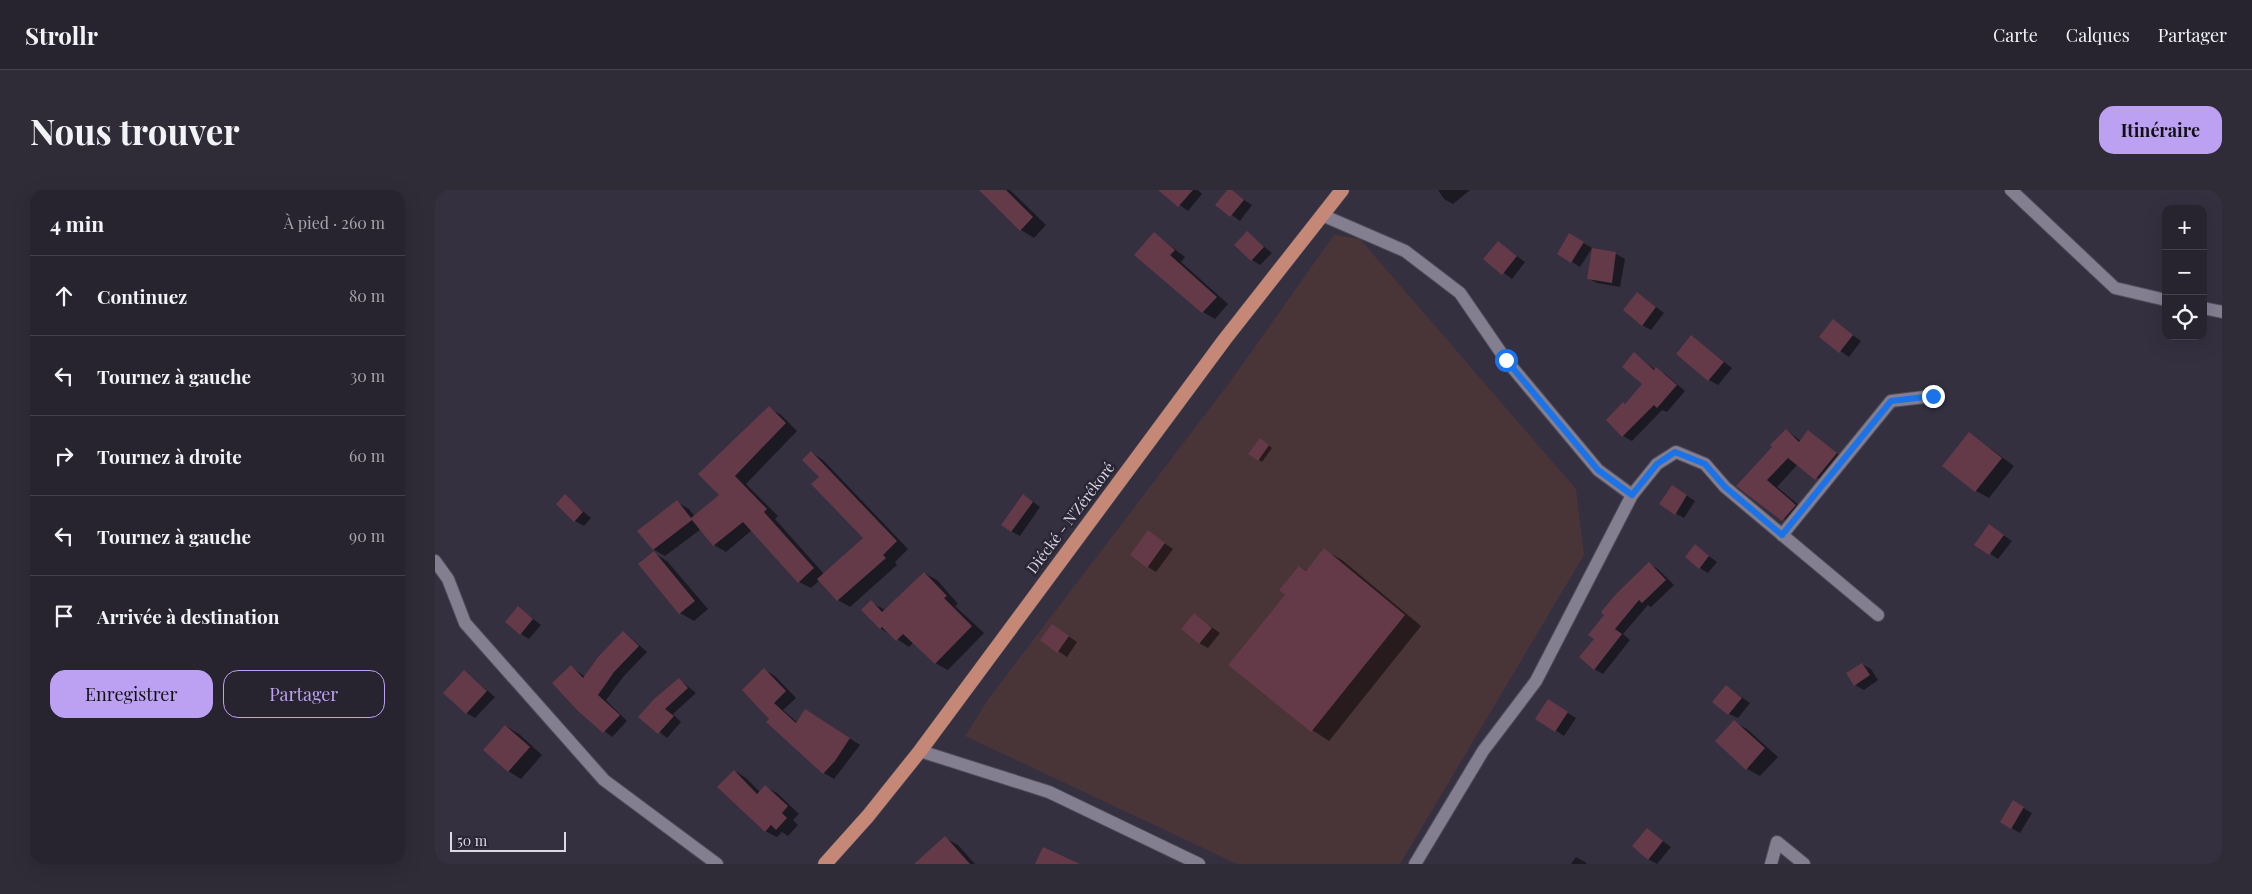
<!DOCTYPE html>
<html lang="fr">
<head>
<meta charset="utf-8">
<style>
  :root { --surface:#272430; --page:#2f2c38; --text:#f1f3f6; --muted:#a4a4ab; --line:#43414c; --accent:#bca0f2 }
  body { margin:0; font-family:"Playfair Display",serif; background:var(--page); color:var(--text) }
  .controls { position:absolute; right:15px; top:15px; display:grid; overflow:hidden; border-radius:10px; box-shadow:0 5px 20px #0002 }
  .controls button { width:45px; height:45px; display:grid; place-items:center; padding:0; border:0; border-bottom:1px solid var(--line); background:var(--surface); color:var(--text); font:25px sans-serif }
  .scale { position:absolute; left:15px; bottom:12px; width:116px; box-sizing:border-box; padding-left:5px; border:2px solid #dbd9e4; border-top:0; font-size:14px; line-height:18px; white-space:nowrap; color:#dbd9e4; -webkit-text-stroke:4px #2a2635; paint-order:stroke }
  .stop { position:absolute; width:15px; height:15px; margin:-11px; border:4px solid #1a73e8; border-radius:50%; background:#fff }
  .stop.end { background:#1a73e8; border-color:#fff; box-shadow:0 1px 5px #0008 }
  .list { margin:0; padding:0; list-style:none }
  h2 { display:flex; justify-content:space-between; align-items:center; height:65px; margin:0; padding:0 20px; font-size:21px }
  h2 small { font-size:16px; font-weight:400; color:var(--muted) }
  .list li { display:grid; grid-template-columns:32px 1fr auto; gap:15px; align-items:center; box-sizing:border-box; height:80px; padding:0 20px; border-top:1px solid var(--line) }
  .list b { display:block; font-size:19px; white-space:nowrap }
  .list em { font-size:16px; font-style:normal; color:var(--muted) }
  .actions { display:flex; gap:10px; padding:15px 20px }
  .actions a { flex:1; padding:11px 0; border:1px solid var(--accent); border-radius:15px; text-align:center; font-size:18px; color:var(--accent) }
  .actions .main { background:var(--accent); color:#111 }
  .icon { flex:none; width:28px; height:28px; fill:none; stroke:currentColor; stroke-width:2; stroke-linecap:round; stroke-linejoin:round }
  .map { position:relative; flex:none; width:1787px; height:674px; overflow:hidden; border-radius:15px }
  header { display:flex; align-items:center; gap:30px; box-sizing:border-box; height:70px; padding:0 25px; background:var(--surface); border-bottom:1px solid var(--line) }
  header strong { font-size:24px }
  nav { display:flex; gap:28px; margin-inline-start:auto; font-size:18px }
  .intro { display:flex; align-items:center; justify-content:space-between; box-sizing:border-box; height:120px; padding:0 30px }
  h1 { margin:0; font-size:35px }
  .button { padding:12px 22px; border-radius:15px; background:var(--accent); color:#111; font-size:18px; font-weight:700 }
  main { display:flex; gap:30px; padding:0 30px }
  aside { flex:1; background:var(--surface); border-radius:15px; box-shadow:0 5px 20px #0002 }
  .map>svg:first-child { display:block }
  .commercial { fill:#493438 }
  .shadow { fill:#0007 }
  .building { fill:#643948 }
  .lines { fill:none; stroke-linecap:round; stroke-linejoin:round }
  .minor-casing { stroke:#514e5b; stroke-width:14 }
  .trunk-casing { stroke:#514e5b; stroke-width:15 }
  .minor { stroke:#837f91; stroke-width:12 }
  .trunk { stroke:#c68876; stroke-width:14 }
  .route { stroke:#1a73e8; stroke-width:6 }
  .labels { text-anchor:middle; stroke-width:5; stroke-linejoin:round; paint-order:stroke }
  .street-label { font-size:15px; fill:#dbd9e4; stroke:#2a2635 }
</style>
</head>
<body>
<header>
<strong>Strollr</strong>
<nav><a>Carte</a><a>Calques</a><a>Partager</a></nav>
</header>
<div class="intro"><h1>Nous trouver</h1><a class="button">Itinéraire</a></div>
<main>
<aside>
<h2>4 min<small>À pied · 260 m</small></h2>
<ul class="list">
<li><svg class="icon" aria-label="ahead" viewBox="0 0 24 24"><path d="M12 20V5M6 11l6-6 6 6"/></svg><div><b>Continuez</b></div><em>80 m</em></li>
<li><svg class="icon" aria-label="left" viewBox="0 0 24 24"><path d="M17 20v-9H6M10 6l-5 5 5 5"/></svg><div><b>Tournez à gauche</b></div><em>30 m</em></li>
<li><svg class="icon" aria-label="right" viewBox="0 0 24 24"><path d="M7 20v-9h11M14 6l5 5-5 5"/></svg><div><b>Tournez à droite</b></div><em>60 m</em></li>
<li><svg class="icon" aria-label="left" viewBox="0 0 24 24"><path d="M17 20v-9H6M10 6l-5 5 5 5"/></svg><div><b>Tournez à gauche</b></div><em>90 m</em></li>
<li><svg class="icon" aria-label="arrive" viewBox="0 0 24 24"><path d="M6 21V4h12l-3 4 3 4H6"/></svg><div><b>Arrivée à destination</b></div></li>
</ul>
<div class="actions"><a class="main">Enregistrer</a><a>Partager</a></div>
</aside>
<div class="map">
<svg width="1787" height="674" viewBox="0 0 1787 674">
  <rect width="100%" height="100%" fill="#343040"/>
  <!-- commercial -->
  <path class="commercial" d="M899,45L925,49L1141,299L1149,365L965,674H802L530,546L554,508L794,193Z"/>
  <!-- shadow -->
  <g class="shadow">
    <path d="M546,0H575L611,35L599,48L586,40Z"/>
    <path d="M725,0H763L767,4L753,21Z"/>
    <path d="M793,0L817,15L805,31L782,14Z"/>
    <path d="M1003,0H1035L1018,14L1009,9Z"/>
    <path d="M719,43L750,67L746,72L793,114L780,129L768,122L701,65Z"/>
    <path d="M812,43L837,63L825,75L817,70Z"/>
    <path d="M1135,45L1157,58L1145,77L1124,64Z"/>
    <path d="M1063,52L1090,72L1077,89L1050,69Z"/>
    <path d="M1158,60L1181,64L1190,69L1185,97L1162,93L1153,88Z"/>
    <path d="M1203,103L1229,123L1216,140L1207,135Z"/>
    <path d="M1398,131L1426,151L1414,167L1385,147Z"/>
    <path d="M1256,146L1297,178L1283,195L1274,190Z"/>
    <path d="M1199,164L1221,180L1230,184L1250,201L1232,222L1227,220L1197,251L1188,246L1191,215L1209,194Z"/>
    <path d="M334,218L346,225L362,241L311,294L343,326L340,329L389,384L430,348L385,287L376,262L388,270L473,359L460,372L462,375L415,417L403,410L385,390L376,398L364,392L317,340L291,362L279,355L266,339L230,366L218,359L242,312L254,319L260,327L285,306Z"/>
    <path d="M1351,240L1366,251L1373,242L1411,270L1392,295L1363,274L1342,297L1371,321L1359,336L1303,296L1339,257Z"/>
    <path d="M1534,243L1579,276L1554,308L1541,301Z"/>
    <path d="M829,252L837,258L827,272L824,270Z"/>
    <path d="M1245,301L1260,311L1249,328L1240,323Z"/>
    <path d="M130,306L156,328L149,336L140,331Z"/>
    <path d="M597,311L605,317L585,346L576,341Z"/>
    <path d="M1555,336L1577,351L1563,369L1541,354Z"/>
    <path d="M713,342L738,359L721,382L713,377Z"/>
    <path d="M1260,356L1282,372L1273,383L1265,378Z"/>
    <path d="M889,360L907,370L986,436L894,551L877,540L852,404L865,377L872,381Z"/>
    <path d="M219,363L232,371L273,419L259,431L245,423Z"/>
    <path d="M1214,374L1223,379L1239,395L1216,417L1213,415L1188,444L1195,450L1168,484L1159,479L1160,449Z"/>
    <path d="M489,383L502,390L523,414L520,416L549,443L513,480L500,473L479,452L474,457L445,438L436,412L450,420Z"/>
    <path d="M84,418L106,435L94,449L86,444Z"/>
    <path d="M759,425L785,443L773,458L764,453Z"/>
    <path d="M626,441L642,452L632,467L607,450Z"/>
    <path d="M189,442L212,462L188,487L171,510L192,531L177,547L144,520L137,477L150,487Z"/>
    <path d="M1427,474L1436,479L1443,490L1429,500L1420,495Z"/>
    <path d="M330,480L340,486L361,508L348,520L363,533L382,527L425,555L399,589L389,583L336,529Z"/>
    <path d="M30,482L60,507L40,528L31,523Z"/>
    <path d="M244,489L261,503L238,524L246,532L232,548L205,526Z"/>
    <path d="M1291,496L1315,513L1303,528L1294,524Z"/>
    <path d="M1122,516L1141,528L1129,546L1102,528Z"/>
    <path d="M1299,532L1312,539L1343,567L1325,586L1312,579L1282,551Z"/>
    <path d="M71,536L84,544L107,565L86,589L73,581Z"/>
    <path d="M300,581L311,588L325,602L330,597L342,603L364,624L358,630L363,635L353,646L347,642L342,647L330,641Z"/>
    <path d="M1578,612L1597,623L1585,643L1566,632Z"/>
    <path d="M1212,640L1236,657L1222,674L1213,669Z"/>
    <path d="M510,648L523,655L540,674H486Z"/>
    <path d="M1141,667L1150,672L1152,674H1136Z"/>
  </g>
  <!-- building -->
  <g class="building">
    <path d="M544,0H571L598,27L585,41Z"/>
    <path d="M723,0H758L743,17Z"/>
    <path d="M792,0H797L809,10L795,27L780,15Z"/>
    <path d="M812,41L829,57L816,71L799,55Z"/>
    <path d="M719,42L740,60L735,65L782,107L767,123L699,65Z"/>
    <path d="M1134,43L1149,52L1136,73L1122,64Z"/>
    <path d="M1063,51L1082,66L1067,85L1048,69Z"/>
    <path d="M1157,58L1181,62L1177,93L1152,89Z"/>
    <path d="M1202,102L1221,117L1207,136L1188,120Z"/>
    <path d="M1398,129L1418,145L1404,163L1384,147Z"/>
    <path d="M1256,145L1289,172L1273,191L1241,164Z"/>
    <path d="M1199,162L1219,180L1221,177L1242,195L1222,218L1219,215L1187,247L1171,230L1188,212L1190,214L1207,194L1187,177Z"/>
    <path d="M334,216L351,233L300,286L332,319L329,322L379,378L363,393L308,332L278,356L257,330L218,360L202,341L242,310L256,328L284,305L263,284Z"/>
    <path d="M1351,239L1364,252L1373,240L1402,263L1380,290L1353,268L1332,290L1361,315L1347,331L1301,296L1337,257L1335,255Z"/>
    <path d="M1534,242L1567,268L1540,302L1507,276Z"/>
    <path d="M825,248L834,255L823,271L813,264Z"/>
    <path d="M376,261L462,351L448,365L451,368L402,411L382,389L428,348L376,294L384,287L367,270Z"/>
    <path d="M1237,295L1252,305L1240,325L1224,314Z"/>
    <path d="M130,304L148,322L139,332L121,314Z"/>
    <path d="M588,304L598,312L576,342L566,335Z"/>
    <path d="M1554,334L1569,345L1554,365L1539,355Z"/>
    <path d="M713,340L730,353L712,378L695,365Z"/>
    <path d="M1260,354L1274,366L1264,379L1250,367Z"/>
    <path d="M889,358L970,425L876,542L793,475L850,405L844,400L864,376L871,381Z"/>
    <path d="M219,361L260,411L244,424L203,374Z"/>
    <path d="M1214,372L1231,390L1207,413L1204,410L1180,439L1187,444L1159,480L1144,467L1159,449L1153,445L1169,425L1166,422L1182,403Z"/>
    <path d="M489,382L512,406L509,408L537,436L500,474L468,444L461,451L447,437L445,439L426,420L436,410L447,422Z"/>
    <path d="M83,416L98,429L85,445L70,432Z"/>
    <path d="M759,423L777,438L764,454L746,439Z"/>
    <path d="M617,434L634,446L622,463L605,450Z"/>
    <path d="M188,441L204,456L179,482L163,505L185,525L168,543L143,521L117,493L136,475L148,488L164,466Z"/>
    <path d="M1427,473L1435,485L1419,496L1411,483Z"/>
    <path d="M329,478L351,501L339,513L361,533L370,519L415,548L400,571L388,584L331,532L334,529L307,500Z"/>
    <path d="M29,480L52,501L31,524L8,503Z"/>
    <path d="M244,488L253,498L230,519L239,526L223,544L203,527L219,509Z"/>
    <path d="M1291,495L1307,508L1293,525L1277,512Z"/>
    <path d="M1113,509L1133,522L1120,542L1100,529Z"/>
    <path d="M1299,530L1330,558L1311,580L1280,551Z"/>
    <path d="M70,535L95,557L73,582L48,560Z"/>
    <path d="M299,580L322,604L330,595L353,616L347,623L352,628L341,640L336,635L330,642L282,597Z"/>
    <path d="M1578,610L1589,617L1576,639L1565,632Z"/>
    <path d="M1212,638L1228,651L1213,670L1197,656Z"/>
    <path d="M510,646L535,674H479Z"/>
    <path d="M608,657L645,674H600Z"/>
  </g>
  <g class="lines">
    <!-- minor casing -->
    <g class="minor-casing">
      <g id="minor">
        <path d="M1576,0L1680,98L1731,110"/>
        <path d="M887,25L970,61L1025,103L1071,170L1163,280L1197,305L1101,491L1048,561L980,674"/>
        <path d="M1768,118L1787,122"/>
        <path d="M1197,305L1222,274L1241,262L1270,274L1290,297L1443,425"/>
        <path d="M1347,345L1456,211L1498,206"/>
        <path d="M0,371L13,389L30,433L169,590L282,674"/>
        <path d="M485,561L614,602L764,674"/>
        <path d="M1336,674L1342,652L1369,674"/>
      </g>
    </g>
    <!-- trunk casing -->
    <g class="trunk-casing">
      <path id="trunk" d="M390,674L433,626L485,561L790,149L907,0"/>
    </g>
    <!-- minor -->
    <use href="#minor" class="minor"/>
    <!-- trunk -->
    <use href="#trunk" class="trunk"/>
  </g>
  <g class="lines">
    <!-- route -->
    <path class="route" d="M1071,170L1163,280L1197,305L1222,274L1240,262L1270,274L1290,297L1347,345L1456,211L1498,206"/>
  </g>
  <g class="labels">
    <!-- street labels -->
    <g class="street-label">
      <text transform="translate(636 328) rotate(-53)" y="5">Diécké - N'Zérékoré</text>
    </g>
  </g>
</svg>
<div class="controls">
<button>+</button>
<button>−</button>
<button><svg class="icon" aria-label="locate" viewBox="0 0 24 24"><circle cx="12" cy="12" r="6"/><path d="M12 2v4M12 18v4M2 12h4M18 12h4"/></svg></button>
</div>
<div class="scale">50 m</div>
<div class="stop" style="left:1071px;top:170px"></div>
<div class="stop end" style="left:1498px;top:206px"></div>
</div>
</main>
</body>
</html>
